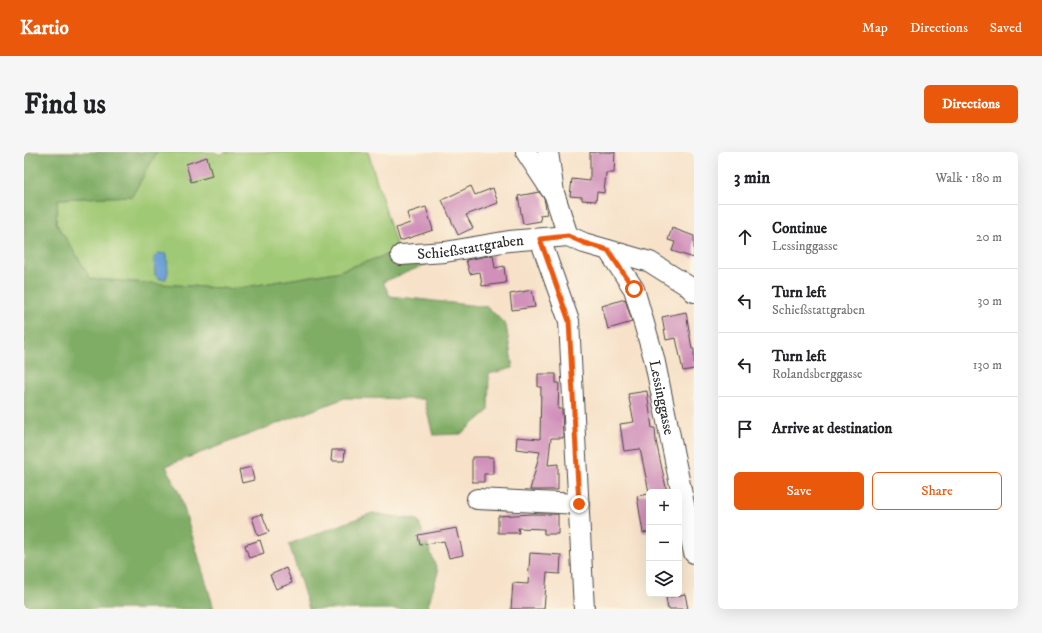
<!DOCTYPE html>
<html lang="en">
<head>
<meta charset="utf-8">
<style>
  :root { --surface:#fff; --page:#f6f6f6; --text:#202124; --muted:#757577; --line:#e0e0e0; --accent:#ea580c }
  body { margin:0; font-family:"IM FELL DW Pica",serif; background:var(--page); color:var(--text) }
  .controls { position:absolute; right:12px; bottom:12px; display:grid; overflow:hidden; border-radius:6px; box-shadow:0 4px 16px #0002 }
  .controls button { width:36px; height:36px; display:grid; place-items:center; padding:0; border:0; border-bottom:1px solid var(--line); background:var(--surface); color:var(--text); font:20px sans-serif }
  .stop { position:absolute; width:12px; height:12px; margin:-9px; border:3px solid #ea580c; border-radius:50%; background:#fff }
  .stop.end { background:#ea580c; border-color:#fff; box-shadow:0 1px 4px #0008 }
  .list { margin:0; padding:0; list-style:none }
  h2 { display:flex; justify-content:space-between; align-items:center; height:52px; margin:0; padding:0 16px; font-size:17px }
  h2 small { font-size:13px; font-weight:400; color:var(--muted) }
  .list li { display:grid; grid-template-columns:26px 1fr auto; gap:12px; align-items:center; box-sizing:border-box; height:64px; padding:0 16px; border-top:1px solid var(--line) }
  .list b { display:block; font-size:15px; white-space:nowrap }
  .list p { margin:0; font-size:13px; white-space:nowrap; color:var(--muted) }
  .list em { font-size:13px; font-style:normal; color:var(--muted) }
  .actions { display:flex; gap:8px; padding:12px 16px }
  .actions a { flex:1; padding:9px 0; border:1px solid var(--accent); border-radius:6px; text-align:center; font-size:14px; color:var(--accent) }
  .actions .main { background:var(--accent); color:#fff }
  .icon { flex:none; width:22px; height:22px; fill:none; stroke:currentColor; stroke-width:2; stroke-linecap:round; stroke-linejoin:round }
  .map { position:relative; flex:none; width:670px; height:457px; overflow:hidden; border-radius:6px }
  header { display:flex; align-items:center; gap:24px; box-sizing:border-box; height:56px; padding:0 20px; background:var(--accent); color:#fff }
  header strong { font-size:19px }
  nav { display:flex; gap:22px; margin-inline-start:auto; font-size:14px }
  .intro { display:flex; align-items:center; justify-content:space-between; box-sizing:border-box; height:96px; padding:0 24px }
  h1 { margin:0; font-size:28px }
  .button { padding:10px 18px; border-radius:6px; background:var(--accent); color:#fff; font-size:14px; font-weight:700 }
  main { display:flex; gap:24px; padding:0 24px }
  aside { flex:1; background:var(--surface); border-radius:6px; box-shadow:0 4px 16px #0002 }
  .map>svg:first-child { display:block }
  .green { fill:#a0c974; stroke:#667a50 }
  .forest { fill:#80ad66; stroke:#566c48 }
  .water { fill:#689dd5; stroke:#4a6480 }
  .building { fill:#d090ba }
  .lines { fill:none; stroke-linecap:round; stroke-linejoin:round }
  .minor-casing { stroke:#4a4643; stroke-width:22 }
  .minor { stroke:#fff; stroke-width:20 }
  .route { stroke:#ea580c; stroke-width:5 }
  .labels { text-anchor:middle; stroke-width:4; stroke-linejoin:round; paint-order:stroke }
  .street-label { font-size:15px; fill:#2b2b2b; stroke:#fcf5e5 }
</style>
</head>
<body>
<header>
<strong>Kartio</strong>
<nav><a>Map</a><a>Directions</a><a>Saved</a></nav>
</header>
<div class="intro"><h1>Find us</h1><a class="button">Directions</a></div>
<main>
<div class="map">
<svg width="670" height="457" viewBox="0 0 670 457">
  <rect width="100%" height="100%" fill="#fcf5e5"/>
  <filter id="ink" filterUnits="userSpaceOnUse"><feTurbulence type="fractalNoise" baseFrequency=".025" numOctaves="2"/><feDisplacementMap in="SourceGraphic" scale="8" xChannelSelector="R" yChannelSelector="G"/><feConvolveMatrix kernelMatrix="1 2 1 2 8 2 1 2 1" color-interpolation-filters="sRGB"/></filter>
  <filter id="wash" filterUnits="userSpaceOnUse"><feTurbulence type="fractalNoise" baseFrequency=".012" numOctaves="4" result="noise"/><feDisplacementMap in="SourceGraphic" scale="16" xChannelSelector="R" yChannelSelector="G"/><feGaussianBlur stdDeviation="0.9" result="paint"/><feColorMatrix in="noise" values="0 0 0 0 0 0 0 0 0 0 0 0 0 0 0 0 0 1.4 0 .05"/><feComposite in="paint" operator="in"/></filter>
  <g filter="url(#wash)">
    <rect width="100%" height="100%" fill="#f7e2c9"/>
    <!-- green -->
    <path class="green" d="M133,0H190L197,3L200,0H344L374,99L312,120L209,137L67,127L32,71L34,47L108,44Z"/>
    <!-- forest -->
    <g class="forest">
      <path d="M0,0H133L108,44L34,47L32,71L67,127L209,137L312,120L374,99L408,110L359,130L366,144L464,155L482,173L489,216L465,222L464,259L437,282L409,283L400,247L321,246L142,314L156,343L190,457H0Z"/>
      <path d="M348,361L394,368L414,420L403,457H285L265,392Z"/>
    </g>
    <!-- water -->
    <path class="water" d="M134,101L143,102L144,120L142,127H136L131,123L130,106Z"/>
    <g id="blocks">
      <!-- building -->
      <g class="building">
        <path d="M566,0H591L590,21H582L580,41L573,40L572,49L558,48V45L546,44L548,27L566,29Z"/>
        <path d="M183,5L188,24L167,30L162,12Z"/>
        <path d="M447,34L451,43L469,36L474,51L442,63L449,76L434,83L418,48Z"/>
        <path d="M515,40L520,46L523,62L516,63L517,69L499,72L494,44Z"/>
        <path d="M402,55L409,78L376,89L372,76L386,71L383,61Z"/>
        <path d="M648,76L670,84V106L648,99L651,90L644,88Z"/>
        <path d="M469,103L471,116L480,114L482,131L458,134L456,120L446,122L442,108Z"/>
        <path d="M508,138L511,155L488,158L486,142Z"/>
        <path d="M601,147L608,170L584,177L578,154Z"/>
        <path d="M662,160L668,197H670V217L659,219L652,186L642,188L638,165Z"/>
        <path d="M514,222H532V231H535L534,257H538L539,286H527L524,313L534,312V338H506L516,300L492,297L493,285L516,287L517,235H514Z"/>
        <path d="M623,239L628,276H631L632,289L643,340H625L616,297L600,299L596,272L610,270L604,242Z"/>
        <path d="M308,298H321L320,309H307Z"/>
        <path d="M448,305H469V322H460V330H448Z"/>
        <path d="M227,315L230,328L218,331L215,318Z"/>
        <path d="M625,342V380L619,381L613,344Z"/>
        <path d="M238,362L245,380L234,384L228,365Z"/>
        <path d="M507,362H534V382H520V377L494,376L495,381H474V364Z"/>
        <path d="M433,376L439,403L425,406L420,389L396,393L394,383Z"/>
        <path d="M236,388L240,401L225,406L221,393Z"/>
        <path d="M506,401L537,403L536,422L523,421L520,457H487L489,431L504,432Z"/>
        <path d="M262,416L268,431L252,437L246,423Z"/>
        <path d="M661,442L664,457H644L642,446Z"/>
      </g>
    </g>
  </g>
  <g filter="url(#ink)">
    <use href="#blocks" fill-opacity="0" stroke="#4a4643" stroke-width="1"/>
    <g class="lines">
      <!-- minor casing -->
      <g class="minor-casing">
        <g id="minor">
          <path d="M502,0L527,38"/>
          <path d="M524,0L530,41L544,84"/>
          <path d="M516,87L545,169L560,457"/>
          <path id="s1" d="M584,98L610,137L630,206L670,401"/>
          <path id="s2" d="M377,103L421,100L485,89L544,84L560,91L626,110L664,134L670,140"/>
          <path d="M453,347L555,352"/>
        </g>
      </g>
      <!-- minor -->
      <use href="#minor" class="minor"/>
    </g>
  </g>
  <g class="lines" filter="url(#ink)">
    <!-- route -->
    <path class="route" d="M555,352L545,169L516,87L544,84L560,91L584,98L610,137"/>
  </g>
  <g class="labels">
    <!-- street labels -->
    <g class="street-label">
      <text dy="5" stroke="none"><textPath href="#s2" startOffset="70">Schießstattgraben</textPath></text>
      <text dy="5" stroke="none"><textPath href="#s1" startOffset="159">Lessinggasse</textPath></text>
    </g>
  </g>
</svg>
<div class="controls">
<button>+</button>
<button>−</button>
<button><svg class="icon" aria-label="layers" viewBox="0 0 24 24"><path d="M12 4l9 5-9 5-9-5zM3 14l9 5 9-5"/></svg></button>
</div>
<div class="stop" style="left:610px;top:137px"></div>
<div class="stop end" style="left:555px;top:352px"></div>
</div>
<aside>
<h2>3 min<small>Walk · 180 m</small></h2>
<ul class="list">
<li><svg class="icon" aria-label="ahead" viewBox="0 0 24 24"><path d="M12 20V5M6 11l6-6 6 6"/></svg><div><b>Continue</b><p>Lessinggasse</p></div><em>20 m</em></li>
<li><svg class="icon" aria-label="left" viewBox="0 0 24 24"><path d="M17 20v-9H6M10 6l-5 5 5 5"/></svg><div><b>Turn left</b><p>Schießstattgraben</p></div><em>30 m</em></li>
<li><svg class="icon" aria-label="left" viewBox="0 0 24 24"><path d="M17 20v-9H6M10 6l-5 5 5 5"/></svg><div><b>Turn left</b><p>Rolandsberggasse</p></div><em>130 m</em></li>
<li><svg class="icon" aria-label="arrive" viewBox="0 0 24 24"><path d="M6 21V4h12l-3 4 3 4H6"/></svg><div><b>Arrive at destination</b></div></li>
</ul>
<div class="actions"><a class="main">Save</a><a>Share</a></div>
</aside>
</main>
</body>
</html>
